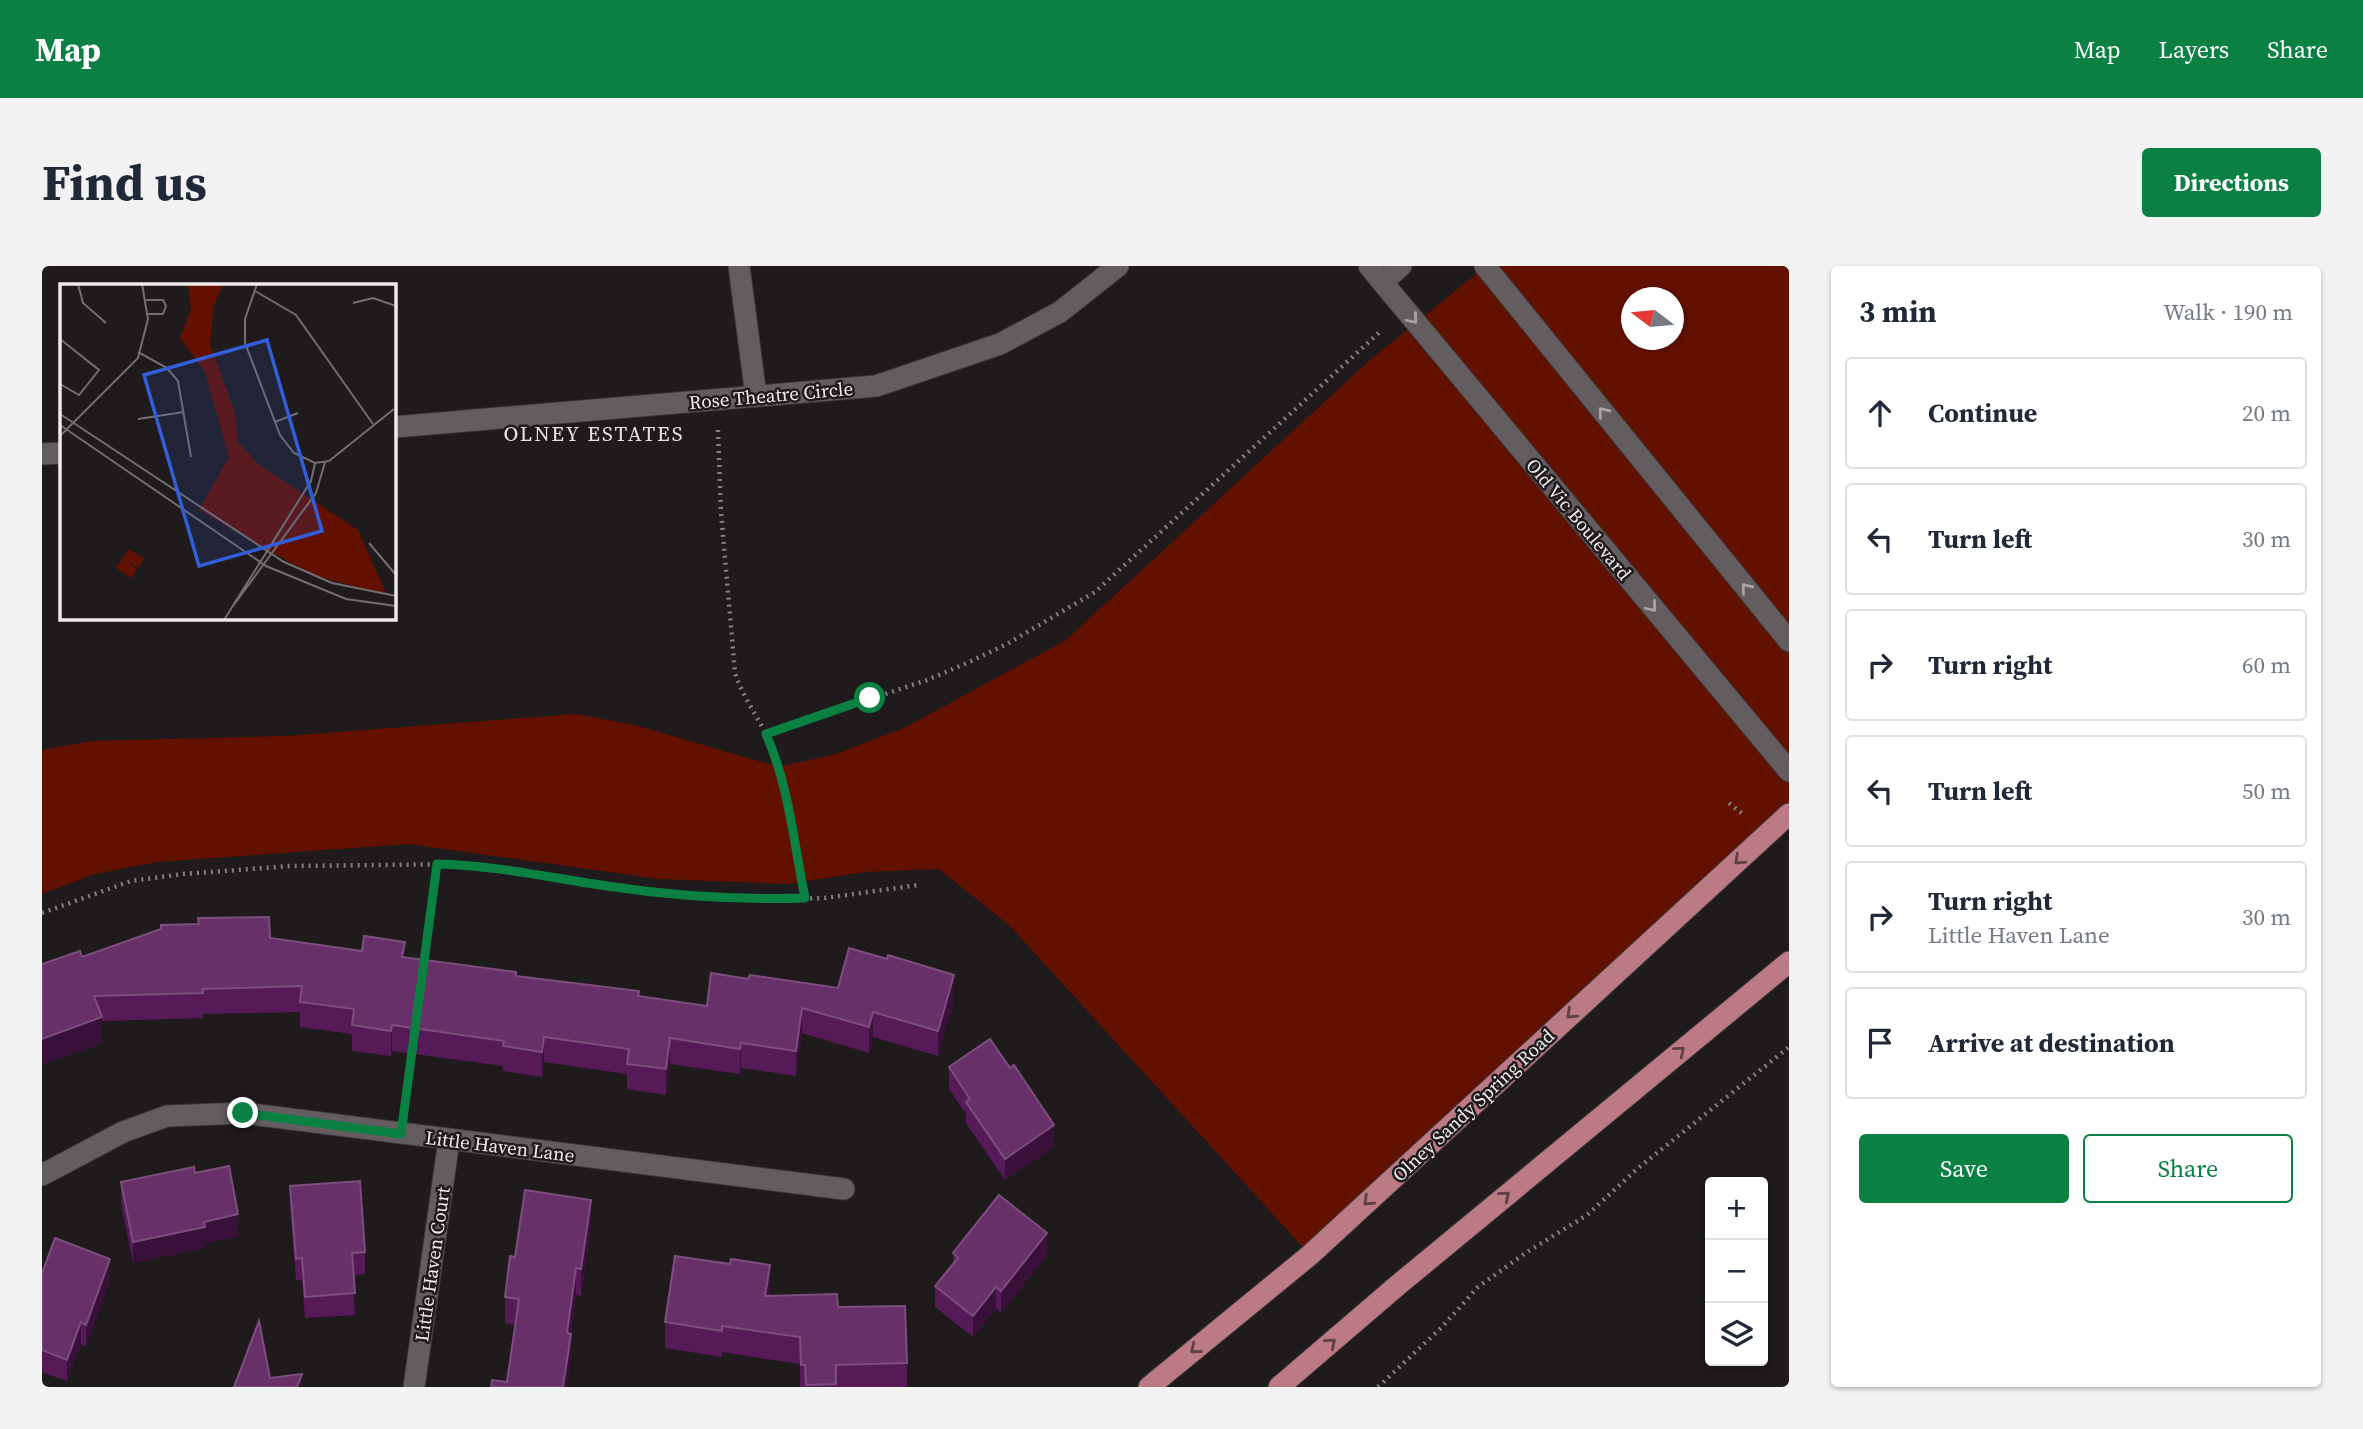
<!DOCTYPE html>
<html lang="en">
<head>
<meta charset="utf-8">
<style>
  :root { --surface:#fff; --page:#f2f2f3; --text:#1f2937; --muted:#747a83; --line:#e0e1e3; --accent:#0b8043 }
  body { margin:0; font-family:"Source Serif 4",serif; background:var(--page); color:var(--text) }
  .controls { position:absolute; right:21px; bottom:21px; display:grid; overflow:hidden; border-radius:7px; box-shadow:0 2px 5px #0004 }
  .controls button { width:63px; height:63px; display:grid; place-items:center; padding:0; border:0; border-bottom:2px solid var(--line); background:var(--surface); color:var(--text); font:35px sans-serif }
  .compass { position:absolute; left:1579px; top:21px; width:63px; height:63px; border-radius:50%; background:var(--surface); box-shadow:0 2px 5px #0004; rotate:286deg }
  .stop { position:absolute; width:21px; height:21px; margin:-16px; border:5px solid #0b8043; border-radius:50%; background:#fff }
  .stop.end { background:#0b8043; border-color:#fff; box-shadow:0 2px 7px #0008 }
  .list { margin:0; padding:0; list-style:none }
  h2 { display:flex; justify-content:space-between; align-items:center; height:91px; margin:0; padding:0 28px; font-size:30px }
  h2 small { font-size:23px; font-weight:400; color:var(--muted) }
  .list li { display:grid; grid-template-columns:46px 1fr auto; gap:21px; align-items:center; box-sizing:border-box; height:112px; margin:0 14px 14px; padding:0 14px; border:2px solid var(--line); border-radius:7px }
  .list b { display:block; font-size:26px; white-space:nowrap }
  .list p { margin:0; font-size:23px; white-space:nowrap; color:var(--muted) }
  .list em { font-size:23px; font-style:normal; color:var(--muted) }
  .actions { display:flex; gap:14px; padding:21px 28px }
  .actions a { flex:1; padding:16px 0; border:2px solid var(--accent); border-radius:7px; text-align:center; font-size:24px; color:var(--accent) }
  .actions .main { background:var(--accent); color:#fff }
  .icon { flex:none; width:38px; height:38px; fill:none; stroke:currentColor; stroke-width:2; stroke-linecap:round; stroke-linejoin:round }
  .map { position:relative; flex:none; width:1747px; height:1121px; overflow:hidden; border-radius:7px }
  header { display:flex; align-items:center; gap:42px; box-sizing:border-box; height:98px; padding:0 35px; background:var(--accent); color:#fff }
  header strong { font-size:33px }
  nav { display:flex; gap:38px; margin-inline-start:auto; font-size:24px }
  .intro { display:flex; align-items:center; justify-content:space-between; box-sizing:border-box; height:168px; padding:0 42px }
  h1 { margin:0; font-size:49px }
  .button { padding:18px 32px; border-radius:7px; background:var(--accent); color:#fff; font-size:24px; font-weight:700 }
  main { display:flex; gap:42px; padding:0 42px }
  aside { flex:1; background:var(--surface); border-radius:7px; box-shadow:0 2px 5px #0004 }
  .map>svg:first-child { display:block }
  .green { fill:#621000; fill-rule:evenodd }
  .lines { fill:none; stroke-linecap:round; stroke-linejoin:round }
  .minor-casing { stroke:#3b3839; stroke-width:23 }
  .major-casing { stroke:#3b3839; stroke-width:23 }
  .path { stroke:#848082; stroke-width:4.5; stroke-dasharray:2 5; stroke-linecap:butt }
  .minor { stroke:#635d5f; stroke-width:21 }
  .major { stroke:#bc7a84; stroke-width:21 }
  .wall { fill:#561a59 }
  .shaded-wall { fill:#39103a }
  .building { fill:#673069; stroke:#7c4e7d; stroke-width:2 }
  .oneway { stroke:#a8a4a6 }
  .oneway2 { stroke:#5e4046 }
  .route { stroke:#0b8043; stroke-width:9 }
  .labels { text-anchor:middle; stroke-width:5; stroke-linejoin:round; paint-order:stroke }
  .street-label { font-size:19px; fill:#eeebec; stroke:#1f1a1c }
  .neighbourhood-label { font-size:21px; letter-spacing:2px; fill:#e9e2e5; stroke:#1f1a1c }
  .inset-road { fill:none; stroke:#726e6f; stroke-width:2 }
  .view { fill:#325eda; fill-opacity:0.15; stroke:#325eda; stroke-width:3.5 }
  .inset-edge { fill:none; stroke:#eeebec; stroke-width:3.5 }
</style>
</head>
<body>
<header>
<strong>Map</strong>
<nav><a>Map</a><a>Layers</a><a>Share</a></nav>
</header>
<div class="intro"><h1>Find us</h1><a class="button">Directions</a></div>
<main>
<div class="map">
<svg width="1747" height="1121" viewBox="0 0 1747 1121">
  <rect width="100%" height="100%" fill="#1f1a1c"/>
  <!-- green -->
  <path class="green" d="M1444,0H1747V548L1268,989L967,659L897,603L823,606L745,618L617,613L367,578L115,596L53,608L0,628V484L49,475L243,470L533,448L593,459L737,501L794,488L862,462L1024,374L1328,94ZM1590,32H1632V74H1590Z"/>
  <g class="lines">
    <!-- minor casing -->
    <g class="minor-casing">
      <g id="minor">
        <path d="M697,0L714,130"/>
        <path d="M1327,0L1747,505"/>
        <path d="M1443,0L1747,375"/>
        <path d="M1341,16L1359,0"/>
        <path d="M352,161L834,120L958,78L1018,46L1076,0"/>
        <path d="M0,188L19,187"/>
        <path d="M0,909L81,866L125,850L201,847L802,923"/>
        <path d="M372,1121L407,874"/>
      </g>
    </g>
    <!-- major casing -->
    <g class="major-casing">
      <g id="major">
        <path d="M1107,1121L1268,989L1747,548"/>
        <path d="M1237,1121L1356,1019L1747,696"/>
      </g>
    </g>
    <!-- path -->
    <g class="path">
      <path d="M676,164L679,246L693,407C702,435 721,457 731,484C748,532 753,583 763,632"/>
      <path d="M724,468L885,414L925,397L965,378L1053,326L1340,64"/>
      <path d="M1687,537L1703,550"/>
      <path d="M0,647L89,615L141,608L249,600L425,598L569,621L674,632L712,634L783,632L876,619"/>
      <path d="M381,697L395,598"/>
      <path d="M363,836L370,782"/>
      <path d="M1336,1121L1399,1062L1436,1021L1482,988L1545,949L1595,903L1747,781"/>
    </g>
    <!-- minor -->
    <use href="#minor" class="minor"/>
    <!-- major -->
    <use href="#major" class="major"/>
  </g>
  <!-- wall -->
  <g class="wall">
    <path d="M119,663L228,672L363,691L474,710L665,740L706,713L912,734L896,790L831,771L827,787L760,767L754,810L699,802L698,808L628,798L624,829L585,823V808L502,796L500,811L461,805V800L350,785L349,790L310,785V768L258,761V746L161,748V752L60,755V777L0,798V698L40,691Z"/>
    <path d="M907,801L1012,881L963,914L924,857V848L907,823Z"/>
    <path d="M153,907L196,970L163,977V982L91,997L79,937V916Z"/>
    <path d="M248,920L323,986V1008L311,1009L313,1049L263,1052L260,1014H254L248,942Z"/>
    <path d="M549,960L539,1030L534,1029L529,1067V1094L465,1116L473,1059L463,1057V1031L473,991Z"/>
    <path d="M911,987L1005,989L959,1047L954,1042L931,1071L893,1041V1020L911,998Z"/>
    <path d="M0,1007L68,1015L44,1080L39,1078L25,1115L0,1106Z"/>
    <path d="M728,1026L727,1030L796,1041L865,1097V1121H758V1098L680,1086V1091L623,1082V1056Z"/>
  </g>
  <!-- shaded-wall -->
  <g class="shaded-wall">
    <path d="M912,709V734L896,790V765Z"/>
    <path d="M760,742V767L754,810V785Z"/>
    <path d="M831,746V771L827,787V761Z"/>
    <path d="M60,751V777L0,798V773Z"/>
    <path d="M350,759V785L349,790V765Z"/>
    <path d="M502,771V796L500,811V786Z"/>
    <path d="M628,772V798L624,829V803Z"/>
    <path d="M699,777V802L698,808V783Z"/>
    <path d="M1012,859V881L963,914V893Z"/>
    <path d="M549,934V960L539,1030V1003Z"/>
    <path d="M196,948V970L163,977V982L91,997V976L162,956Z"/>
    <path d="M1005,967V989L959,1047V1025Z"/>
    <path d="M68,993V1015L44,1080V1059Z"/>
    <path d="M728,999V1026L723,1057V1030Z"/>
    <path d="M534,1002V1029L525,1094V1067Z"/>
    <path d="M954,1021V1042L931,1071V1050Z"/>
    <path d="M39,1056V1078L25,1115V1094Z"/>
    <path d="M529,1068V1094L525,1121H521Z"/>
    <path d="M260,1108V1121H255Z"/>
  </g>
  <!-- building -->
  <g class="building">
    <path d="M227,651L228,672L320,685L322,670L363,676L360,691L474,706V710L597,725L596,730L665,740L669,707L706,713L708,709L796,722L807,682L845,693L846,689L912,709L896,765L831,746L827,761L760,742L754,785L699,777L698,783L628,772L624,803L585,798L587,783L502,771L500,786L461,780L462,775L350,759L349,765L310,759L312,743L258,736L260,720L161,723V727L52,730L60,751L0,773V698L38,685L40,691L119,663V659L157,658L156,652Z"/>
    <path d="M948,773L968,802L972,799L1012,859L963,893L924,836L928,833L907,801Z"/>
    <path d="M187,900L196,948L162,956L163,961L91,976L79,916L152,901L153,907Z"/>
    <path d="M318,915L323,986L310,987L313,1027L263,1031L260,992L254,993L248,920Z"/>
    <path d="M483,924L549,934L539,1003L534,1002L525,1067L529,1068L521,1121H449L450,1114L465,1116L477,1033L463,1031L468,990L473,991Z"/>
    <path d="M957,929L1005,967L959,1025L954,1021L931,1050L893,1020L916,992L911,987Z"/>
    <path d="M13,972L68,993L44,1059L39,1056L25,1094L0,1084V1007Z"/>
    <path d="M633,990L688,998L689,993L728,999L723,1030L795,1028L796,1041L863,1040L865,1097L794,1099V1118L764,1119L763,1099H759L758,1071L680,1060V1065L623,1056Z"/>
    <path d="M217,1055L228,1112L260,1108L255,1121H192Z"/>
  </g>
  <!-- one-way arrows -->
  <defs><path id="oneway-chevron" d="M-2-3.5L2.5 0L-2 3.5" fill="none" stroke-width="1.6" stroke-linecap="round" stroke-linejoin="round" transform="scale(1.75)"/></defs>
  <g class="oneway">
    <use href="#oneway-chevron" transform="translate(1371 53) rotate(50)"/>
    <use href="#oneway-chevron" transform="translate(1561 146) rotate(-129)"/>
    <use href="#oneway-chevron" transform="translate(1704 322) rotate(-129)"/>
    <use href="#oneway-chevron" transform="translate(1610 341) rotate(50)"/>
  </g>
  <g class="oneway2">
    <use href="#oneway-chevron" transform="translate(1697 594) rotate(137)"/>
    <use href="#oneway-chevron" transform="translate(1529 748) rotate(137)"/>
    <use href="#oneway-chevron" transform="translate(1638 785) rotate(-40)"/>
    <use href="#oneway-chevron" transform="translate(1463 930) rotate(-40)"/>
    <use href="#oneway-chevron" transform="translate(1326 935) rotate(137)"/>
    <use href="#oneway-chevron" transform="translate(1289 1077) rotate(-41)"/>
    <use href="#oneway-chevron" transform="translate(1153 1083) rotate(141)"/>
  </g>
  <g class="lines">
    <!-- route -->
    <path class="route" d="M201,847L359,868L395,598C452,599 509,612 565,620C631,630 697,634 763,632C752,578 747,520 724,468L828,432"/>
  </g>
  <g class="labels">
    <!-- street labels -->
    <g class="street-label">
      <text transform="translate(729 129) rotate(-5)" y="7">Rose Theatre Circle</text>
      <text transform="translate(1537 253) rotate(50)" y="7">Old Vic Boulevard</text>
      <text transform="translate(1431 839) rotate(-43)" y="7">Olney Sandy Spring Road</text>
      <text transform="translate(458 880) rotate(7)" y="7">Little Haven Lane</text>
      <text transform="translate(390 998) rotate(-82)" y="7">Little Haven Court</text>
    </g>
    <!-- neighbourhood labels -->
    <g class="neighbourhood-label">
      <text x="552" y="175">OLNEY ESTATES</text>
    </g>
  </g>
  <!-- overview -->
  <g transform="translate(18 18)">
    <rect width="336" height="336" fill="#1f1a1c"/>
    <path d="M128,0H163L154,21L150,60L175,129L178,158L198,180L298,246L327,311L252,291L139,226L169,173L145,88L120,54L131,25ZM69,265L84,275L78,284L66,276L77,286L71,294L56,284Z" fill="#621000"/>
    <path class="inset-road" d="M18,0L23,19L46,39M197,0L185,35V59L220,151L234,169L255,179L269,177L334,125M195,7L236,31L313,140M86,16H103L106,22L103,30H88M293,19L313,14L336,22M0,55L39,86L19,111L0,100M78,68L107,84L118,97L131,173M0,130L224,278L272,299L336,312M78,135L124,128M215,138L238,129M0,141L206,282L286,315L336,322M0,152L78,74L88,35L82,0M309,259L336,291M173,322L256,209L265,178M164,336L251,197L255,179"/>
    <path class="view" d="M207,56L262,247L139,282L84,91Z"/>
    <rect width="336" height="336" class="inset-edge"/>
  </g>
</svg>
<div class="controls">
<button>+</button>
<button>−</button>
<button><svg class="icon" aria-label="layers" viewBox="0 0 24 24"><path d="M12 4l9 5-9 5-9-5zM3 14l9 5 9-5"/></svg></button>
</div>
<svg class="compass" viewBox="-18 -18 36 36"><path d="M0-13l5 13h-10z" fill="#e53935"/><path d="M0 13l5-13h-10z" fill="#747a83"/></svg>
<div class="stop" style="left:828px;top:432px"></div>
<div class="stop end" style="left:201px;top:847px"></div>
</div>
<aside>
<h2>3 min<small>Walk · 190 m</small></h2>
<ul class="list">
<li><svg class="icon" aria-label="ahead" viewBox="0 0 24 24"><path d="M12 20V5M6 11l6-6 6 6"/></svg><div><b>Continue</b></div><em>20 m</em></li>
<li><svg class="icon" aria-label="left" viewBox="0 0 24 24"><path d="M17 20v-9H6M10 6l-5 5 5 5"/></svg><div><b>Turn left</b></div><em>30 m</em></li>
<li><svg class="icon" aria-label="right" viewBox="0 0 24 24"><path d="M7 20v-9h11M14 6l5 5-5 5"/></svg><div><b>Turn right</b></div><em>60 m</em></li>
<li><svg class="icon" aria-label="left" viewBox="0 0 24 24"><path d="M17 20v-9H6M10 6l-5 5 5 5"/></svg><div><b>Turn left</b></div><em>50 m</em></li>
<li><svg class="icon" aria-label="right" viewBox="0 0 24 24"><path d="M7 20v-9h11M14 6l5 5-5 5"/></svg><div><b>Turn right</b><p>Little Haven Lane</p></div><em>30 m</em></li>
<li><svg class="icon" aria-label="arrive" viewBox="0 0 24 24"><path d="M6 21V4h12l-3 4 3 4H6"/></svg><div><b>Arrive at destination</b></div></li>
</ul>
<div class="actions"><a class="main">Save</a><a>Share</a></div>
</aside>
</main>
</body>
</html>
